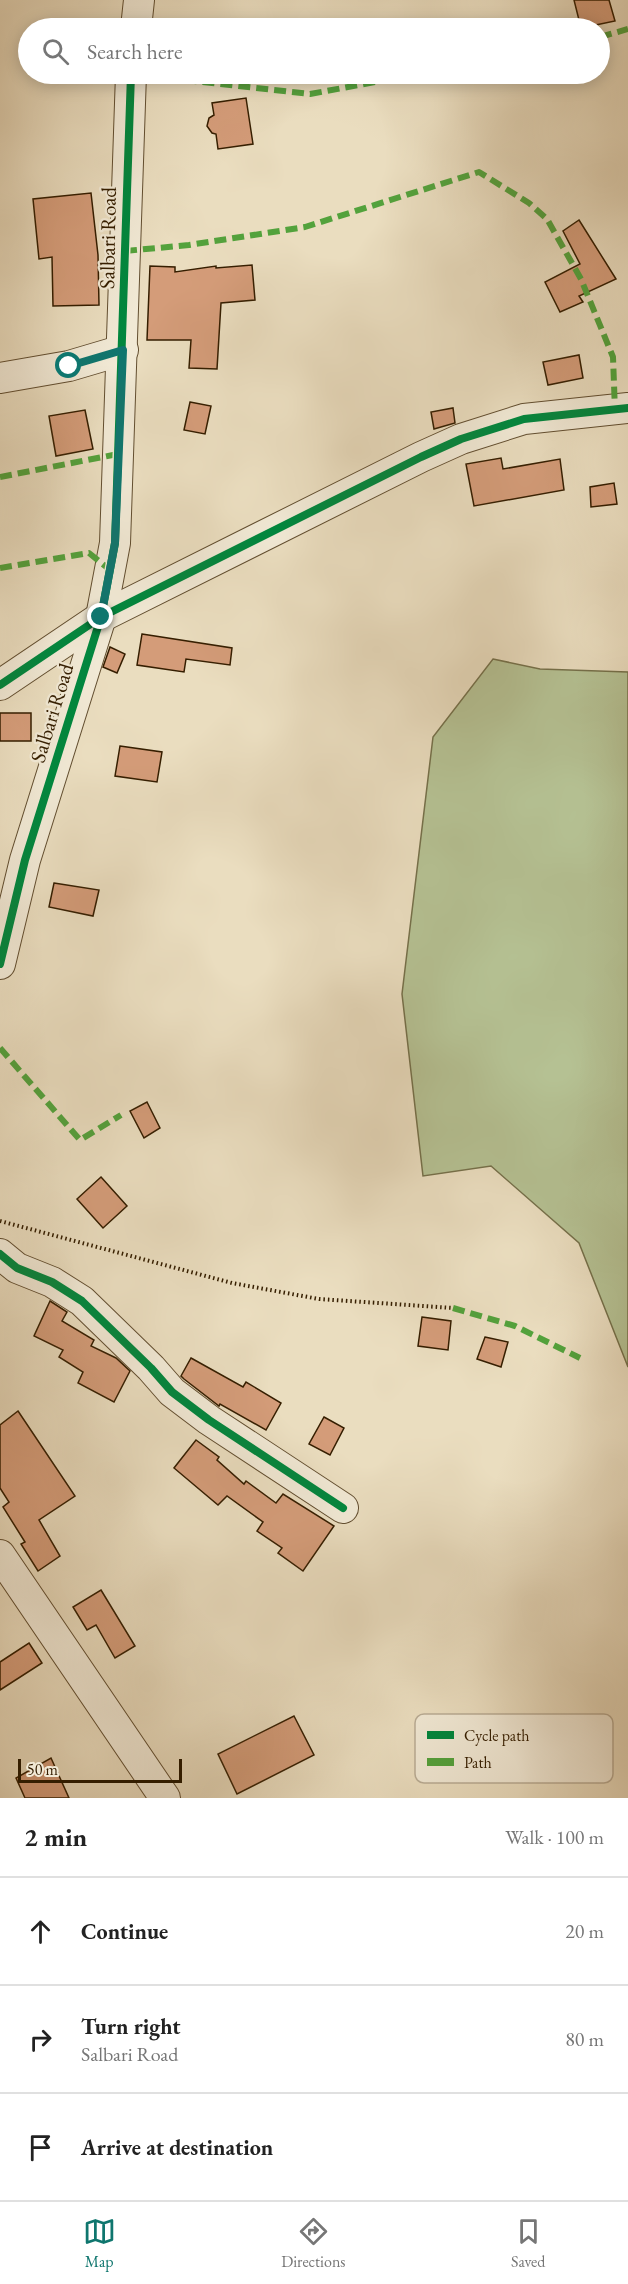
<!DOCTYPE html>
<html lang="en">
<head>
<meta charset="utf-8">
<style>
  :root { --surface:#fff; --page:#f2f2f2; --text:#222; --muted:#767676; --line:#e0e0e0; --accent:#0f766e }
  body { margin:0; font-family:"EB Garamond",serif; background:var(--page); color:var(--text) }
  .scale { position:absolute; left:18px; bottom:15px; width:164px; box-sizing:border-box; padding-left:6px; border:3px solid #351e00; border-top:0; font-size:16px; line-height:21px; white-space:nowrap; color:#351e00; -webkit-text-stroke:4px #f1e9d5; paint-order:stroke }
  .stop { position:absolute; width:18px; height:18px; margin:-14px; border:4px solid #0f766e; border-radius:50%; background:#fff }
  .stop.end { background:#0f766e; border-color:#fff; box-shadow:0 2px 6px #0008 }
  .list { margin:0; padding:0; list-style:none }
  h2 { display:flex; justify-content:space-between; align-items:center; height:78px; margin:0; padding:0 24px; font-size:26px }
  h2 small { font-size:20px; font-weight:400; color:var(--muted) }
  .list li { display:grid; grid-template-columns:39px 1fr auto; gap:18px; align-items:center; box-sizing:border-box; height:108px; padding:0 24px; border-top:2px solid var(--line) }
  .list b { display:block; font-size:22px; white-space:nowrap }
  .list p { margin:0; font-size:20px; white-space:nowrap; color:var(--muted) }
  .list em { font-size:20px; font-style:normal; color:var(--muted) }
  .icon { flex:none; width:33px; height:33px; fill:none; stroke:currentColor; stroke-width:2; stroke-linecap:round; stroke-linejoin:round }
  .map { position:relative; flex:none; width:628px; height:1798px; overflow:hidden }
  .search { position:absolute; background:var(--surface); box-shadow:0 3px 15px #0003; left:18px; right:18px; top:18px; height:66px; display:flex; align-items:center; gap:15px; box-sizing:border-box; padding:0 21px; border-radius:33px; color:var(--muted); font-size:22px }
  .sheet { height:402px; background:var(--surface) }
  nav { display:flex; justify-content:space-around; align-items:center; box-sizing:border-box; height:84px; border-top:2px solid var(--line); background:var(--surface); font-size:16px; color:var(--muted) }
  nav a { display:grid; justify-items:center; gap:3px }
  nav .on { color:var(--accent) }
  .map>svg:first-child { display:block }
  .green { fill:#b5c193; stroke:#75704a; stroke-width:1.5 }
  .building { fill:#d49c79; stroke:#351e00; stroke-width:1.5 }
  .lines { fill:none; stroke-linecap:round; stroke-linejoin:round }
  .minor-casing { stroke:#624e30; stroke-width:32 }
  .path { stroke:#351e00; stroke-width:4; stroke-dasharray:1.5 3; stroke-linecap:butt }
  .minor { stroke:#f1e9d5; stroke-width:30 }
  .quiet { stroke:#53a23c; stroke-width:6; stroke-dasharray:12 6; stroke-linecap:butt }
  .cycleway-casing { stroke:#f1e9d5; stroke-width:11 }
  .cycleway { stroke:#00873e; stroke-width:8 }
  .route { stroke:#0f766e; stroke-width:8 }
  .labels { text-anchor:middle; stroke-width:4.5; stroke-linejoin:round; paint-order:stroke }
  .street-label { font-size:21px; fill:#351e00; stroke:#f1e9d5 }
  .key { fill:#f1e9d5; stroke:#b9ac95; stroke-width:1.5 }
  .key-label { font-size:16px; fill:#351e00 }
</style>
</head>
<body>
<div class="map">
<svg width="628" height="1798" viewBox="0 0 628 1798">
  <rect width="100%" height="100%" fill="#eaddbf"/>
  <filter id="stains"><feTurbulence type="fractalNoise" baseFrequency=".00333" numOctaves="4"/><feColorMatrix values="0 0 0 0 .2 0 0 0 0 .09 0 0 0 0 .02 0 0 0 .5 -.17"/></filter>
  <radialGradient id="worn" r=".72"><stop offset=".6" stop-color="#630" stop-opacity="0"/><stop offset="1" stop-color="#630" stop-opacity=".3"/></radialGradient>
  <!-- green -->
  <path class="green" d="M493,659L540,669L628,672V1367L579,1243L491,1166L423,1176L402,994L433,737Z"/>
  <!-- building -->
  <g class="building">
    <path d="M574,0H609L615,21L581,28Z"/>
    <path d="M246,98L253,144L218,149L216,134L212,133L207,126L209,118L214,115L212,103Z"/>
    <path d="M91,193L98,255L99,305L53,306L52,257L39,259L33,199Z"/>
    <path d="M579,220L616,279L579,296L583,302L560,312L545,282L580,264L563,231Z"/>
    <path d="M252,265L255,300L221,303L217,369L189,368L191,340H147L150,266L175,267V272L216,266V268Z"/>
    <path d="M579,355L583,378L548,385L543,362Z"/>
    <path d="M190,402L211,406L205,434L184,430Z"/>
    <path d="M453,408L455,423L434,429L431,412Z"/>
    <path d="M85,410L93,449L56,456L49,416Z"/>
    <path d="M501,458L503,469L560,459L564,490L474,506L466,464Z"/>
    <path d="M614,483L617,504L591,507L590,487Z"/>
    <path d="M142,634L232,648L230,665L186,659L184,672L137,665Z"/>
    <path d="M110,647L125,654L117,673L103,667Z"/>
    <rect x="0" y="713" width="31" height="28"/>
    <path d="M120,746L162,752L157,782L115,776Z"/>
    <path d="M54,883L99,890L93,916L49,907Z"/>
    <path d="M147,1102L160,1128L144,1138L130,1111Z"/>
    <path d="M101,1177L127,1206L103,1228L77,1199Z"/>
    <path d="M50,1301L67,1312L62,1321L94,1340L91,1346L116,1358L130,1371L114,1402L78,1383L83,1372L59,1357L63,1350L34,1336Z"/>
    <path d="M422,1317L451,1321L448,1350L418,1346Z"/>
    <path d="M485,1337L508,1342L501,1367L477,1359Z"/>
    <path d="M191,1358L243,1387L246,1382L281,1403L266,1430L220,1404L219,1406L184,1379L181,1376Z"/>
    <path d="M18,1411L75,1496L39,1520L60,1556L38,1571L21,1544L25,1542L3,1507L9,1502L0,1488V1425Z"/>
    <path d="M324,1417L344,1428L330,1455L309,1444Z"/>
    <path d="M196,1440L219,1457L217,1460L244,1484L246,1481L276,1503L283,1494L334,1526L303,1571L278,1553L282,1548L257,1531L263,1522L227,1496L218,1505L174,1468Z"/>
    <path d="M101,1590L135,1646L115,1658L96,1625L87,1630L73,1607Z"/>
    <path d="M29,1643L42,1663L0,1690V1662Z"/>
    <path d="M294,1716L314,1755L237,1794L218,1754Z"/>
    <path d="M51,1758L69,1798H25L16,1778Z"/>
  </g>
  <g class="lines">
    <!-- minor casing -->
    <g class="minor-casing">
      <g id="minor">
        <path d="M136,28L139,0"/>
        <path d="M0,378L69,366L123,350"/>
        <path d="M0,685L101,617L421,457L461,439L524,419L628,408"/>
        <path d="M0,964L25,860L101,617L115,543L131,74"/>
        <path d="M0,1254L17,1268L52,1282L82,1301L151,1368L172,1392L209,1420L343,1508"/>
        <path d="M0,1555L165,1798"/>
      </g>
    </g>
    <!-- path -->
    <path class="path" d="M0,1221L232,1283L319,1299L453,1308"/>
    <!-- minor -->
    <use href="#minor" class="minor"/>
    <!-- quiet -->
    <g class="quiet">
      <path d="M600,37L628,29"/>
      <path d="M131,74L310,94L419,74"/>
      <path d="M125,251L189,245L305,227L479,172L529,203L547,219L581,279L613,357L615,411"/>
      <path d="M0,477L118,454"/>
      <path d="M0,568L89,553L110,570"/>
      <path d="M0,1048L80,1140L121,1115"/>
      <path d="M453,1308L515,1326L580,1358"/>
    </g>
    <!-- cycleway casing -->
    <g class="cycleway-casing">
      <g id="cycleway">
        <path d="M0,685L101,617L421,457L461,439L524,419L628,408"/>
        <path d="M0,964L25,860L101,617L115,543L131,74"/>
        <path d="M0,1254L17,1268L52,1282L82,1301L151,1368L172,1392L209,1420L343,1508"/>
      </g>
    </g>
    <!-- cycleway -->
    <use href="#cycleway" class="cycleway"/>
  </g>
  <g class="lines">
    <!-- route -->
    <path class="route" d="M69,366L123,350L115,543L101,617"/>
  </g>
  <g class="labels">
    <!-- street labels -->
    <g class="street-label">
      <text transform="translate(108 238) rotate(-89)" y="7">Salbari Road</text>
      <text transform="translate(52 713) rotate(-73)" y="7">Salbari Road</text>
    </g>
  </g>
  <!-- legend -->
  <rect x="415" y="1714" width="198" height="69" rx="9" class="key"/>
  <rect x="427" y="1731" width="27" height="8" fill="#00873e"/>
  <rect x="427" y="1758" width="27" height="8" fill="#53a23c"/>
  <g class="key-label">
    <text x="464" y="1741">Cycle path</text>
    <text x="464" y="1768">Path</text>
  </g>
  <rect width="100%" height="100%" filter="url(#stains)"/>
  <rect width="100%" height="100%" fill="url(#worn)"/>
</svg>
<div class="scale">50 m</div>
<div class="stop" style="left:69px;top:366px"></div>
<div class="stop end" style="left:101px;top:617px"></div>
<div class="search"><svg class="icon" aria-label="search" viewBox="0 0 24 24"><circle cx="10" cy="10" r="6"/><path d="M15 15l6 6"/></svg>Search here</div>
</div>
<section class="sheet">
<h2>2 min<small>Walk · 100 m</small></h2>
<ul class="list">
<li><svg class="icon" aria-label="ahead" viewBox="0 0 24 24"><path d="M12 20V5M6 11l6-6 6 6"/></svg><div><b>Continue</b></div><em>20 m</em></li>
<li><svg class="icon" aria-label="right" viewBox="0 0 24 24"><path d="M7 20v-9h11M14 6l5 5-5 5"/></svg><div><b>Turn right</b><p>Salbari Road</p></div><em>80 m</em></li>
<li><svg class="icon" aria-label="arrive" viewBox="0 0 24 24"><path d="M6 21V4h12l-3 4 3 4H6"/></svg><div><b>Arrive at destination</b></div></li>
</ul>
</section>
<nav>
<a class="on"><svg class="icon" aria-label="map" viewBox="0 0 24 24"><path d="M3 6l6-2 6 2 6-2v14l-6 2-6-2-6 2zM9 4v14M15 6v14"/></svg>Map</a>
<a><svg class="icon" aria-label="directions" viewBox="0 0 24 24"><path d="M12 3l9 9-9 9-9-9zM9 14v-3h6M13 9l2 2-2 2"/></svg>Directions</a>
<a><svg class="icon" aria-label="saved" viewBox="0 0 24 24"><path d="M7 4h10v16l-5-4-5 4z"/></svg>Saved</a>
</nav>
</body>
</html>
